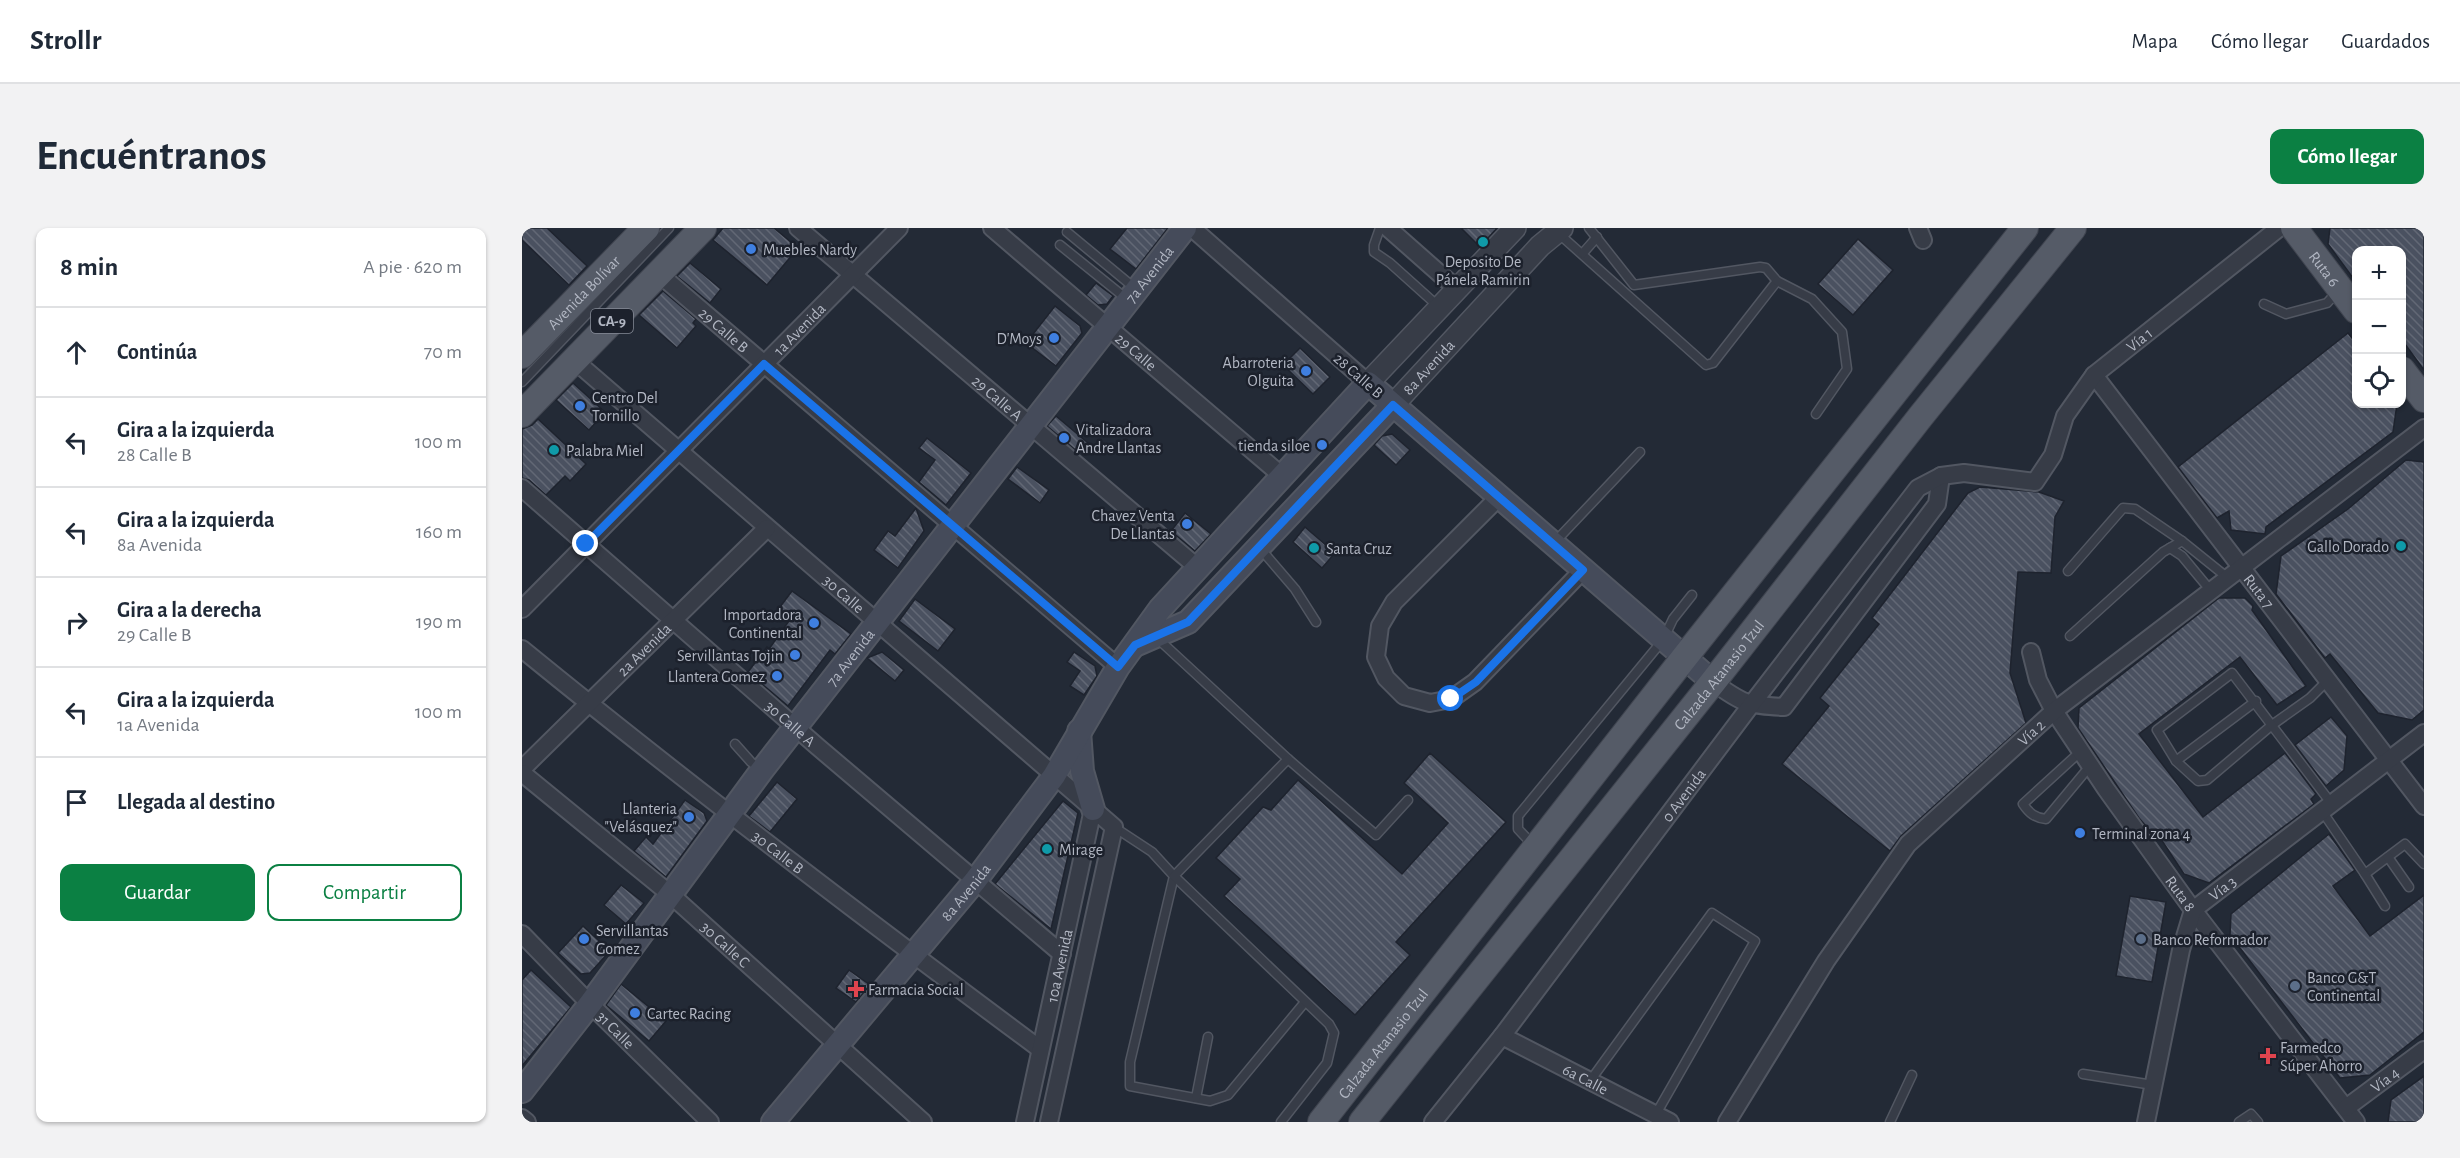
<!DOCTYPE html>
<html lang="es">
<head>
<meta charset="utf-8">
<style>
  :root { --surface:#fff; --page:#f2f2f3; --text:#1f2937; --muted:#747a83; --line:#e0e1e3; --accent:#0b8043 }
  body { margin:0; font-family:"Alegreya Sans",sans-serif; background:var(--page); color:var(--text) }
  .controls { position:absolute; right:18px; top:18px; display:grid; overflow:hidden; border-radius:12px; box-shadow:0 2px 4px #0004 }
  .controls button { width:54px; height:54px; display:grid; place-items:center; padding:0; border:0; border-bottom:2px solid var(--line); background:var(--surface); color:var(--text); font:30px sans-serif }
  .stop { position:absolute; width:18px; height:18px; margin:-14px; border:4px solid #1a73e8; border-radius:50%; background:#fff }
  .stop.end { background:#1a73e8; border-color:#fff; box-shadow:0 2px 6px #0008 }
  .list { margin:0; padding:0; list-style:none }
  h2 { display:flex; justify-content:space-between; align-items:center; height:78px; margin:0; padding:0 24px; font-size:26px }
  h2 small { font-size:20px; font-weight:400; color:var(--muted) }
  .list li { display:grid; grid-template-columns:39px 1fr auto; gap:18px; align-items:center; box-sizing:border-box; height:90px; padding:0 24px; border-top:2px solid var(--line) }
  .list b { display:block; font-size:22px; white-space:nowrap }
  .list p { margin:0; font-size:20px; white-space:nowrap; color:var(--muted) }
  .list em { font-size:20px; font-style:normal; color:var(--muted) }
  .actions { display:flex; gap:12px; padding:18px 24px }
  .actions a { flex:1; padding:14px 0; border:2px solid var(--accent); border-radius:12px; text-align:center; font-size:21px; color:var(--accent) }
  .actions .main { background:var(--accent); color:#fff }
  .icon { flex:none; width:33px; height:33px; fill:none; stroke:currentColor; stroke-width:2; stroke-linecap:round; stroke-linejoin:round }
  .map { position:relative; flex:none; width:1902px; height:894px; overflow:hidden; border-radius:12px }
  header { display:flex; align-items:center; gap:36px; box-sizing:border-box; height:84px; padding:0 30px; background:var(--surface); border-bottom:2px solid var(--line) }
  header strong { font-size:28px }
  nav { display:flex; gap:33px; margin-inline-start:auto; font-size:21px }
  .intro { display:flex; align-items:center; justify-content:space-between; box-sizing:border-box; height:144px; padding:0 36px }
  h1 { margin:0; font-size:42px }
  .button { padding:15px 27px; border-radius:12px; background:var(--accent); color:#fff; font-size:21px; font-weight:700 }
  main { display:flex; gap:36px; padding:0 36px }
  aside { flex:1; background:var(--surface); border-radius:12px; box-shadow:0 2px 4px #0004 }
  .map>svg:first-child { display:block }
  .building { fill:url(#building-back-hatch); stroke:#1e232e; stroke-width:1.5 }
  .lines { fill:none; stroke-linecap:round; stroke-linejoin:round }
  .service-casing { stroke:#525762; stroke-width:11 }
  .minor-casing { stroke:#525762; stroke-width:20 }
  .tertiary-casing { stroke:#525762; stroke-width:24 }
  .secondary-casing { stroke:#525762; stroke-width:26 }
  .primary-casing { stroke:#404550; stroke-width:28 }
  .service { stroke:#373c47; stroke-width:8 }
  .minor { stroke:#373c47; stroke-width:16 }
  .tertiary { stroke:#373c47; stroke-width:21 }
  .secondary { stroke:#454b5a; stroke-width:22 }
  .primary { stroke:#555b67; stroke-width:26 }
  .route { stroke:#1a73e8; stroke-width:8 }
  .culture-dot { fill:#0f9aa8; stroke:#1c212c; stroke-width:2 }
  .shop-dot { fill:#3f7fe0; stroke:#1c212c; stroke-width:2 }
  .service-dot { fill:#5c6f8a; stroke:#1c212c; stroke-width:2 }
  .health-dot { fill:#e0444e; stroke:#1c212c; stroke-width:2 }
  .labels { text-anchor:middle; stroke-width:5; stroke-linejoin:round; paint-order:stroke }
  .shield { fill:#1c212c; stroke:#858a96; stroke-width:1.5 }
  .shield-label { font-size:15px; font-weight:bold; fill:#b2b7c3 }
  .poi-label { font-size:16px; fill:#b2b7c3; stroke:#1c212c; text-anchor:start }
  .street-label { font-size:16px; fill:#b2b7c3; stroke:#1c212c }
</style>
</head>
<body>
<header>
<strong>Strollr</strong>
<nav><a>Mapa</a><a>Cómo llegar</a><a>Guardados</a></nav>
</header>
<div class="intro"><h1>Encuéntranos</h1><a class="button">Cómo llegar</a></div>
<main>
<aside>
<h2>8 min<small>A pie · 620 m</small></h2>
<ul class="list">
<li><svg class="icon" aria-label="ahead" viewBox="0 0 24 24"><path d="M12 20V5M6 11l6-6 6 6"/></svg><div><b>Continúa</b></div><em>70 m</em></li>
<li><svg class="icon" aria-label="left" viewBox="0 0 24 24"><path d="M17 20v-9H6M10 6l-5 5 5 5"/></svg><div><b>Gira a la izquierda</b><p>28 Calle B</p></div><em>100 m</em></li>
<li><svg class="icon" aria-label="left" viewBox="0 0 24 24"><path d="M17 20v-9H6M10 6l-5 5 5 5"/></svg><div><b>Gira a la izquierda</b><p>8a Avenida</p></div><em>160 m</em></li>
<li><svg class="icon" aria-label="right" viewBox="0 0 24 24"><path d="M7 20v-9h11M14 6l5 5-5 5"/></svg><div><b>Gira a la derecha</b><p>29 Calle B</p></div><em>190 m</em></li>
<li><svg class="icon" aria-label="left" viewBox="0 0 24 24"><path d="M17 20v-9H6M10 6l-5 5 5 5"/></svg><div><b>Gira a la izquierda</b><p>1a Avenida</p></div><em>100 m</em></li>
<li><svg class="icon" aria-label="arrive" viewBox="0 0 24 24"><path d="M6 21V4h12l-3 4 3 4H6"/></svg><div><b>Llegada al destino</b></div></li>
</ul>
<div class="actions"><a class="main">Guardar</a><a>Compartir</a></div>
</aside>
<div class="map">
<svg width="1902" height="894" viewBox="0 0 1902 894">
  <defs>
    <pattern id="building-back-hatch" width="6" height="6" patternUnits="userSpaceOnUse" patternTransform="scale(1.5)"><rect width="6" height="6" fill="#4a5160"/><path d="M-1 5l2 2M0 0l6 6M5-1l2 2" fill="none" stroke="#626875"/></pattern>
  </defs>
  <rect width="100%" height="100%" fill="#232a36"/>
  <!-- building -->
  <g class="building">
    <path d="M0,0H25L65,38L47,57L0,12Z"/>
    <path d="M201,0H252L276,20L245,57L191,12Z"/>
    <path d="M605,0H646L614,41L588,21Z"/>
    <path d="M939,0H975L958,19Z"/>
    <path d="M1808,0H1902V142L1880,112V22H1834V54L1806,16Z"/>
    <path d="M1336,11L1371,42L1331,87L1296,56Z"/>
    <path d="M168,35L199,61L188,75L155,48Z"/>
    <path d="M574,55L591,68L585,76L576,77L564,67Z"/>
    <path d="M141,63L174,91L171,95L174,98L155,120L117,87Z"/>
    <path d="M533,78L558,98L560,105L534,138L504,115Z"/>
    <path d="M1826,105L1834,115V176H1875L1871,204L1744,299L1743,306L1709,302L1707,283L1695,290L1656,239Z"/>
    <path d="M778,120L808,149L791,166L761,137Z"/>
    <path d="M51,155L83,184L67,202L34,172Z"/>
    <path d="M534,188L566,215L557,225L525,198Z"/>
    <path d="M16,191L64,236L48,253L43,248L24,267L7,252L0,250V201L10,197Z"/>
    <path d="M870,206L888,222L874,237L852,217L860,208Z"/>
    <path d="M405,210L449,245L424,277L397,254L413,232L397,220Z"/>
    <path d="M1884,232L1902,234V482L1890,492L1856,485L1808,426L1803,430L1754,366L1759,328L1826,281Z"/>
    <path d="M495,239L527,262L518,275L486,251Z"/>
    <path d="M1458,259L1517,264L1542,273L1533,289L1529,345L1496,344L1488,445L1504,495L1379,608L1368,623L1260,536L1307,478L1298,470L1357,396L1350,390L1446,265Z"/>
    <path d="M394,280L402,303L376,340L352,322L366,303L373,308Z"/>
    <path d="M663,285L689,306L673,323L649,303Z"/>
    <path d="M783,299L813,325L800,340L771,314Z"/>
    <path d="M270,363L329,406L313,426L308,422L266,478L226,444L245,419L247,421L267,393L255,383Z"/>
    <path d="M1697,370H1723L1731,378L1730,382L1784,458L1755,477L1718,429L1617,506L1681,589L1763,525L1794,566L1789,571L1792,576L1687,655L1662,646L1635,605L1631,606L1617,590L1556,500L1557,480Z"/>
    <path d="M393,371L433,401L416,423L377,393Z"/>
    <path d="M360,424L382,442L373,453L345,430Z"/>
    <path d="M552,424L573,438L575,448L562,467L548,458L558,443L545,434Z"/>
    <path d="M1809,489L1825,508L1822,542L1804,558L1773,517Z"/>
    <path d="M908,525L984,594L874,714L888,727L833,787L702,668L718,651L694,630L741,579L749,582L776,552L880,646L926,595L882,555Z"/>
    <path d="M255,554L275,571L248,604L227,588Z"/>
    <path d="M163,572L182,585L185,593L144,649L112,623L124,609L131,616Z"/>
    <path d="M541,573L556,585L529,701L473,656Z"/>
    <path d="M1807,606L1833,642L1811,658L1848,708L1902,667V804L1848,847L1818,850L1708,707L1709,686Z"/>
    <path d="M99,657L122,675L104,696L82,677Z"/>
    <path d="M1608,668L1644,674L1630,754L1594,748Z"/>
    <path d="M61,698L88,723L68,745L59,746L36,725Z"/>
    <path d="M9,742L49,779L0,838V752Z"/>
    <path d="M327,742L348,757L334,774L314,760Z"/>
    <path d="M99,756L144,793L127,813L84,777Z"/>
    <path d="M1902,848V894H1866L1869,872Z"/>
  </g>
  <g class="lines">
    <!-- service casing -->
    <g class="service-casing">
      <g id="service">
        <path d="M858,0L852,17V24L868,35L917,79"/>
        <path d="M545,4L615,62"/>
        <path d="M1036,5L1184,137L1191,135L1255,53L1244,40L1238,39L1112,57L1067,0"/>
        <path d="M538,17L606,72"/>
        <path d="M1061,25L1075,9"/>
        <path d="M1255,53L1290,71L1320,104L1325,141L1294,186"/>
        <path d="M1742,76L1764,86L1805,75L1816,63"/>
        <path d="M0,154L147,0"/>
        <path d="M1031,316L1118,224"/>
        <path d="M737,319L773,361L794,394"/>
        <path d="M1648,320L1660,328L1689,363"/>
        <path d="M1546,343L1601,280L1613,281L1660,313"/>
        <path d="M1548,408L1641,324L1660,313L1706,350"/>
        <path d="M634,409L766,531L854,607L886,572"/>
        <path d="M1734,473L1654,533L1676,553L1685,552L1750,497L1788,470L1805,453"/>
        <path d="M213,516L229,534L239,542"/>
        <path d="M1559,523L1501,576C1507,585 1513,590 1524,591L1568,538"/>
        <path d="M1654,533L1635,502L1710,445L1809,575"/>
        <path d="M1800,583L1843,646L1883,616L1902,636"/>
        <path d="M592,599L630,624L652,648L608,834V858L688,873L706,867L783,774"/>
        <path d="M1011,617L996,601V588L1141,412L1151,391L1170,367"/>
        <path d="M1866,629L1887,659"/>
        <path d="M1843,646L1863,678"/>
        <path d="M1561,846L1631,857"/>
        <path d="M1068,853L1190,685L1233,713L1134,886"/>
        <path d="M674,870L686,809"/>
        <path d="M759,894L805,835L812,805L807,796L652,648L766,531"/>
        <path d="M1368,894L1390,847"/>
        <path d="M1717,894L1729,886L1736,894"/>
      </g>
    </g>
    <!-- minor casing -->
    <g class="minor-casing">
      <g id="minor">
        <path id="s1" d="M276,0L675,339"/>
        <path id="s2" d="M470,0L759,247"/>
        <path d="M670,0L846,155"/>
        <path d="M866,0L935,61"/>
        <path d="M1396,0L1401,12"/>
        <path id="s3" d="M136,45L596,439"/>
        <path id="s4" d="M52,132L592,599L527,894"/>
        <path id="s5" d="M1572,147L1902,578"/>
        <path id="s6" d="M0,260L296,519L540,726"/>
        <path d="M977,269L872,374L858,398L854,429L864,450L882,468L908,475L929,471L953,454L1061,342"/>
        <path id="s7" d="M0,381L377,0"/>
        <path id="s8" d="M0,421C169,559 343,691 518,821"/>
        <path id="s9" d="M1509,424L1516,452L1532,483L1584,561L1671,682L1834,894"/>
        <path d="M1191,454C1221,476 1225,477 1262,479L1415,276L1419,248"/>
        <path id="s10" d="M0,541L245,300"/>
        <path id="s11" d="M0,545L148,666L401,894"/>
        <path id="s12" d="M0,706L68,776L188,894"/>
        <path id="s13" d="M980,808L1148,894"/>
        <path id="s14" d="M1824,880L1902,822"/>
        <path d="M0,890L5,894"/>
        <path id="s15" d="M503,894L571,581"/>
        <path id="s16" d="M911,894L980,808L1229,477L1396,260L1419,248L1442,245L1513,254L1531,227L1543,188L1572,147L1757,0"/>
        <path id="s17" d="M1205,894L1304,733L1386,616L1532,483L1902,200"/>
        <path id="s18" d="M1624,894L1659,722L1671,682L1902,505"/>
      </g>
    </g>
    <!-- tertiary casing -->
    <g class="tertiary-casing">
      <g id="tertiary">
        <path d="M846,155L993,0"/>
        <path id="s19" d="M871,177L1018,18L1040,0"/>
      </g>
    </g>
    <!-- secondary casing -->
    <g class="secondary-casing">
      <g id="secondary">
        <path d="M613,417L666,394L871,177"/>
        <path d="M557,503L560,543L571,581"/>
        <path id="s20" d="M0,863L68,776L240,542L663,0"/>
        <path id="s21" d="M251,894L453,653L532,548L596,439L638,381L846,155L1191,454"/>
      </g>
    </g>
    <!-- primary casing -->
    <g class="primary-casing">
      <g id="primary">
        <path id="s22" d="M1772,0L1834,82"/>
        <path id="s23" d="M0,127L124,0"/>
        <path d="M1880,142L1902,171"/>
        <path d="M0,186L181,0"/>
        <path id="s24" d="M799,894L1162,430L1503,0"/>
        <path id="s25" d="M840,894L1191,454L1399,188L1551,0"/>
      </g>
    </g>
    <!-- service -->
    <use href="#service" class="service"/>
    <!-- minor -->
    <use href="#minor" class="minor"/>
    <!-- tertiary -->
    <use href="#tertiary" class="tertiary"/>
    <!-- secondary -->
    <use href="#secondary" class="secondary"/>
    <!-- primary -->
    <use href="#primary" class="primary"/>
  </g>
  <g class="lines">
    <!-- route -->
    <path class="route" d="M64,316L242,136L596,439L613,417L666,394L871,177L1061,342L954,454L929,471"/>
  </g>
  <!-- markers -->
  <g class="culture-dot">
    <circle cx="961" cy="14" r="6"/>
    <circle cx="32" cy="222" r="6"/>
    <circle cx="1879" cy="318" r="6"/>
    <circle cx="792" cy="320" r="6"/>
    <circle cx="525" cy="621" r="6"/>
  </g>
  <g class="shop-dot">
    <circle cx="229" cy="21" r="6"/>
    <circle cx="532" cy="110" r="6"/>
    <circle cx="784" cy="143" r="6"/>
    <circle cx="58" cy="178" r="6"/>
    <circle cx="542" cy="210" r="6"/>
    <circle cx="800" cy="217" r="6"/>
    <circle cx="665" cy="296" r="6"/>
    <circle cx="292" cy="395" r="6"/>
    <circle cx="273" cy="427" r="6"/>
    <circle cx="255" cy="448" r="6"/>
    <circle cx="167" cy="589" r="6"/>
    <circle cx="1558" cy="605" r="6"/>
    <circle cx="62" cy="711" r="6"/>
    <circle cx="113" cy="785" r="6"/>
  </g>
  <g class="service-dot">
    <circle cx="1619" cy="711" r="6"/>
    <circle cx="1773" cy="758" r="6"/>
  </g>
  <g class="health-dot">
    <path d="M331 752h6v6h6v6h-6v6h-6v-6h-6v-6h6z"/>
    <path d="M1743 819h6v6h6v6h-6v6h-6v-6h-6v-6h6z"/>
  </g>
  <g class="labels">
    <!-- shield labels -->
    <rect class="shield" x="69" y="81" width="42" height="24" rx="4.5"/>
    <g class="shield-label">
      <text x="90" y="98">CA-9</text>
    </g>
    <!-- poi labels -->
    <g class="poi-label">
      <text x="241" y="27">Muebles Nardy</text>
      <text x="961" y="39" text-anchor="middle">Deposito De<tspan x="961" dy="18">Pánela Ramirin</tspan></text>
      <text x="520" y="116" text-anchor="end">D'Moys</text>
      <text x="772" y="140" text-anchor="end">Abarroteria<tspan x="772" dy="18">Olguita</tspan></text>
      <text x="70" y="175">Centro Del<tspan x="70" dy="18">Tornillo</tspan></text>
      <text x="554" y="207">Vitalizadora<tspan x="554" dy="18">Andre Llantas</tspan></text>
      <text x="788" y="223" text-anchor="end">tienda siloe</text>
      <text x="44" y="228">Palabra Miel</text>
      <text x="653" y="293" text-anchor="end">Chavez Venta<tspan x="653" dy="18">De Llantas</tspan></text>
      <text x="1867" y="324" text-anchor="end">Gallo Dorado</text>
      <text x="804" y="326">Santa Cruz</text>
      <text x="280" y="392" text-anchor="end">Importadora<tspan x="280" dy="18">Continental</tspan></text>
      <text x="261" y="433" text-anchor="end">Servillantas Tojin</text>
      <text x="243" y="454" text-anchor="end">Llantera Gomez</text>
      <text x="155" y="586" text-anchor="end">Llanteria<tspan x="155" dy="18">"Velásquez"</tspan></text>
      <text x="1570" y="611">Terminal zona 4</text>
      <text x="537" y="627">Mirage</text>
      <text x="74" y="708">Servillantas<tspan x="74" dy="18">Gomez</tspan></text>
      <text x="1631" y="717">Banco Reformador</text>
      <text x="1785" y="755">Banco G&amp;T<tspan x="1785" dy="18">Continental</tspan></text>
      <text x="346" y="767">Farmacia Social</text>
      <text x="125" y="791">Cartec Racing</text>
      <text x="1758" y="825">Farmedco<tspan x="1758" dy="18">Súper Ahorro</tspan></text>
    </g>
    <!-- street labels -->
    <g class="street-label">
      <text dy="6" stroke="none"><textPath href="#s22" startOffset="51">Ruta 6</textPath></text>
      <text dy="6" stroke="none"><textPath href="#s20" startOffset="1030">7a Avenida</textPath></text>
      <text dy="6" stroke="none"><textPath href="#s23" startOffset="88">Avenida Bolívar</textPath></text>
      <text dy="6" stroke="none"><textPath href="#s7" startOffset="394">1a Avenida</textPath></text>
      <text dy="6" stroke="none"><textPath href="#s3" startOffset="87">29 Calle B</textPath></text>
      <text dy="6" stroke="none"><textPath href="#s16" startOffset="1100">Vía 1</textPath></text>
      <text dy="6" stroke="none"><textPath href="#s2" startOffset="190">29 Calle</textPath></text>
      <text dy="6" stroke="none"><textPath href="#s19" startOffset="52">8a Avenida</textPath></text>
      <text transform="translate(837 147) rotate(41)" y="6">28 Calle B</text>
      <text dy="6" stroke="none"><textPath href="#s1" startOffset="262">29 Calle A</textPath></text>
      <text dy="6" stroke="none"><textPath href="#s5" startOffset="272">Ruta 7</textPath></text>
      <text dy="6" stroke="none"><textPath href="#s4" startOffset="357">30 Calle</textPath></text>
      <text dy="6" stroke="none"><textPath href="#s10" startOffset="171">2a Avenida</textPath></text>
      <text dy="6" stroke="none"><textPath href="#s20" startOffset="544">7a Avenida</textPath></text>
      <text dy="6" stroke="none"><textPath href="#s25" startOffset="572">Calzada Atanasio Tzul</textPath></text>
      <text dy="6" stroke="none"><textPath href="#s6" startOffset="357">30 Calle A</textPath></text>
      <text dy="6" stroke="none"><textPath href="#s17" startOffset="498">Vía 2</textPath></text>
      <text dy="6" stroke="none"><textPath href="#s16" startOffset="412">0 Avenida</textPath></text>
      <text dy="6" stroke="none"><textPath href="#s8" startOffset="327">30 Calle B</textPath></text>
      <text dy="6" stroke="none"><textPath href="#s18" startOffset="254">Vía 3</textPath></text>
      <text dy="6" stroke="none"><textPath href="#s21" startOffset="300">8a Avenida</textPath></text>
      <text dy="6" stroke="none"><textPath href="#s9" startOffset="286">Ruta 8</textPath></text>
      <text dy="6" stroke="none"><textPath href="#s11" startOffset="266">30 Calle C</textPath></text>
      <text dy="6" stroke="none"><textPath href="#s15" startOffset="160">10a Avenida</textPath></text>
      <text dy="6" stroke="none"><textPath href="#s12" startOffset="134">31 Calle</textPath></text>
      <text dy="6" stroke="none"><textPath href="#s24" startOffset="100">Calzada Atanasio Tzul</textPath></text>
      <text dy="6" stroke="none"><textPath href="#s13" startOffset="94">6a Calle</textPath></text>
      <text dy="6" stroke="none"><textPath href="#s14" startOffset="48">Vía 4</textPath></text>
    </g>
  </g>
</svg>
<div class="controls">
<button>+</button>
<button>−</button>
<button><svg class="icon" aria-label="locate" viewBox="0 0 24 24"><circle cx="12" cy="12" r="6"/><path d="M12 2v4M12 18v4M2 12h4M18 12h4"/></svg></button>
</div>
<div class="stop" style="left:929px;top:471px"></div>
<div class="stop end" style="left:64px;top:316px"></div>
</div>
</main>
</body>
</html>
